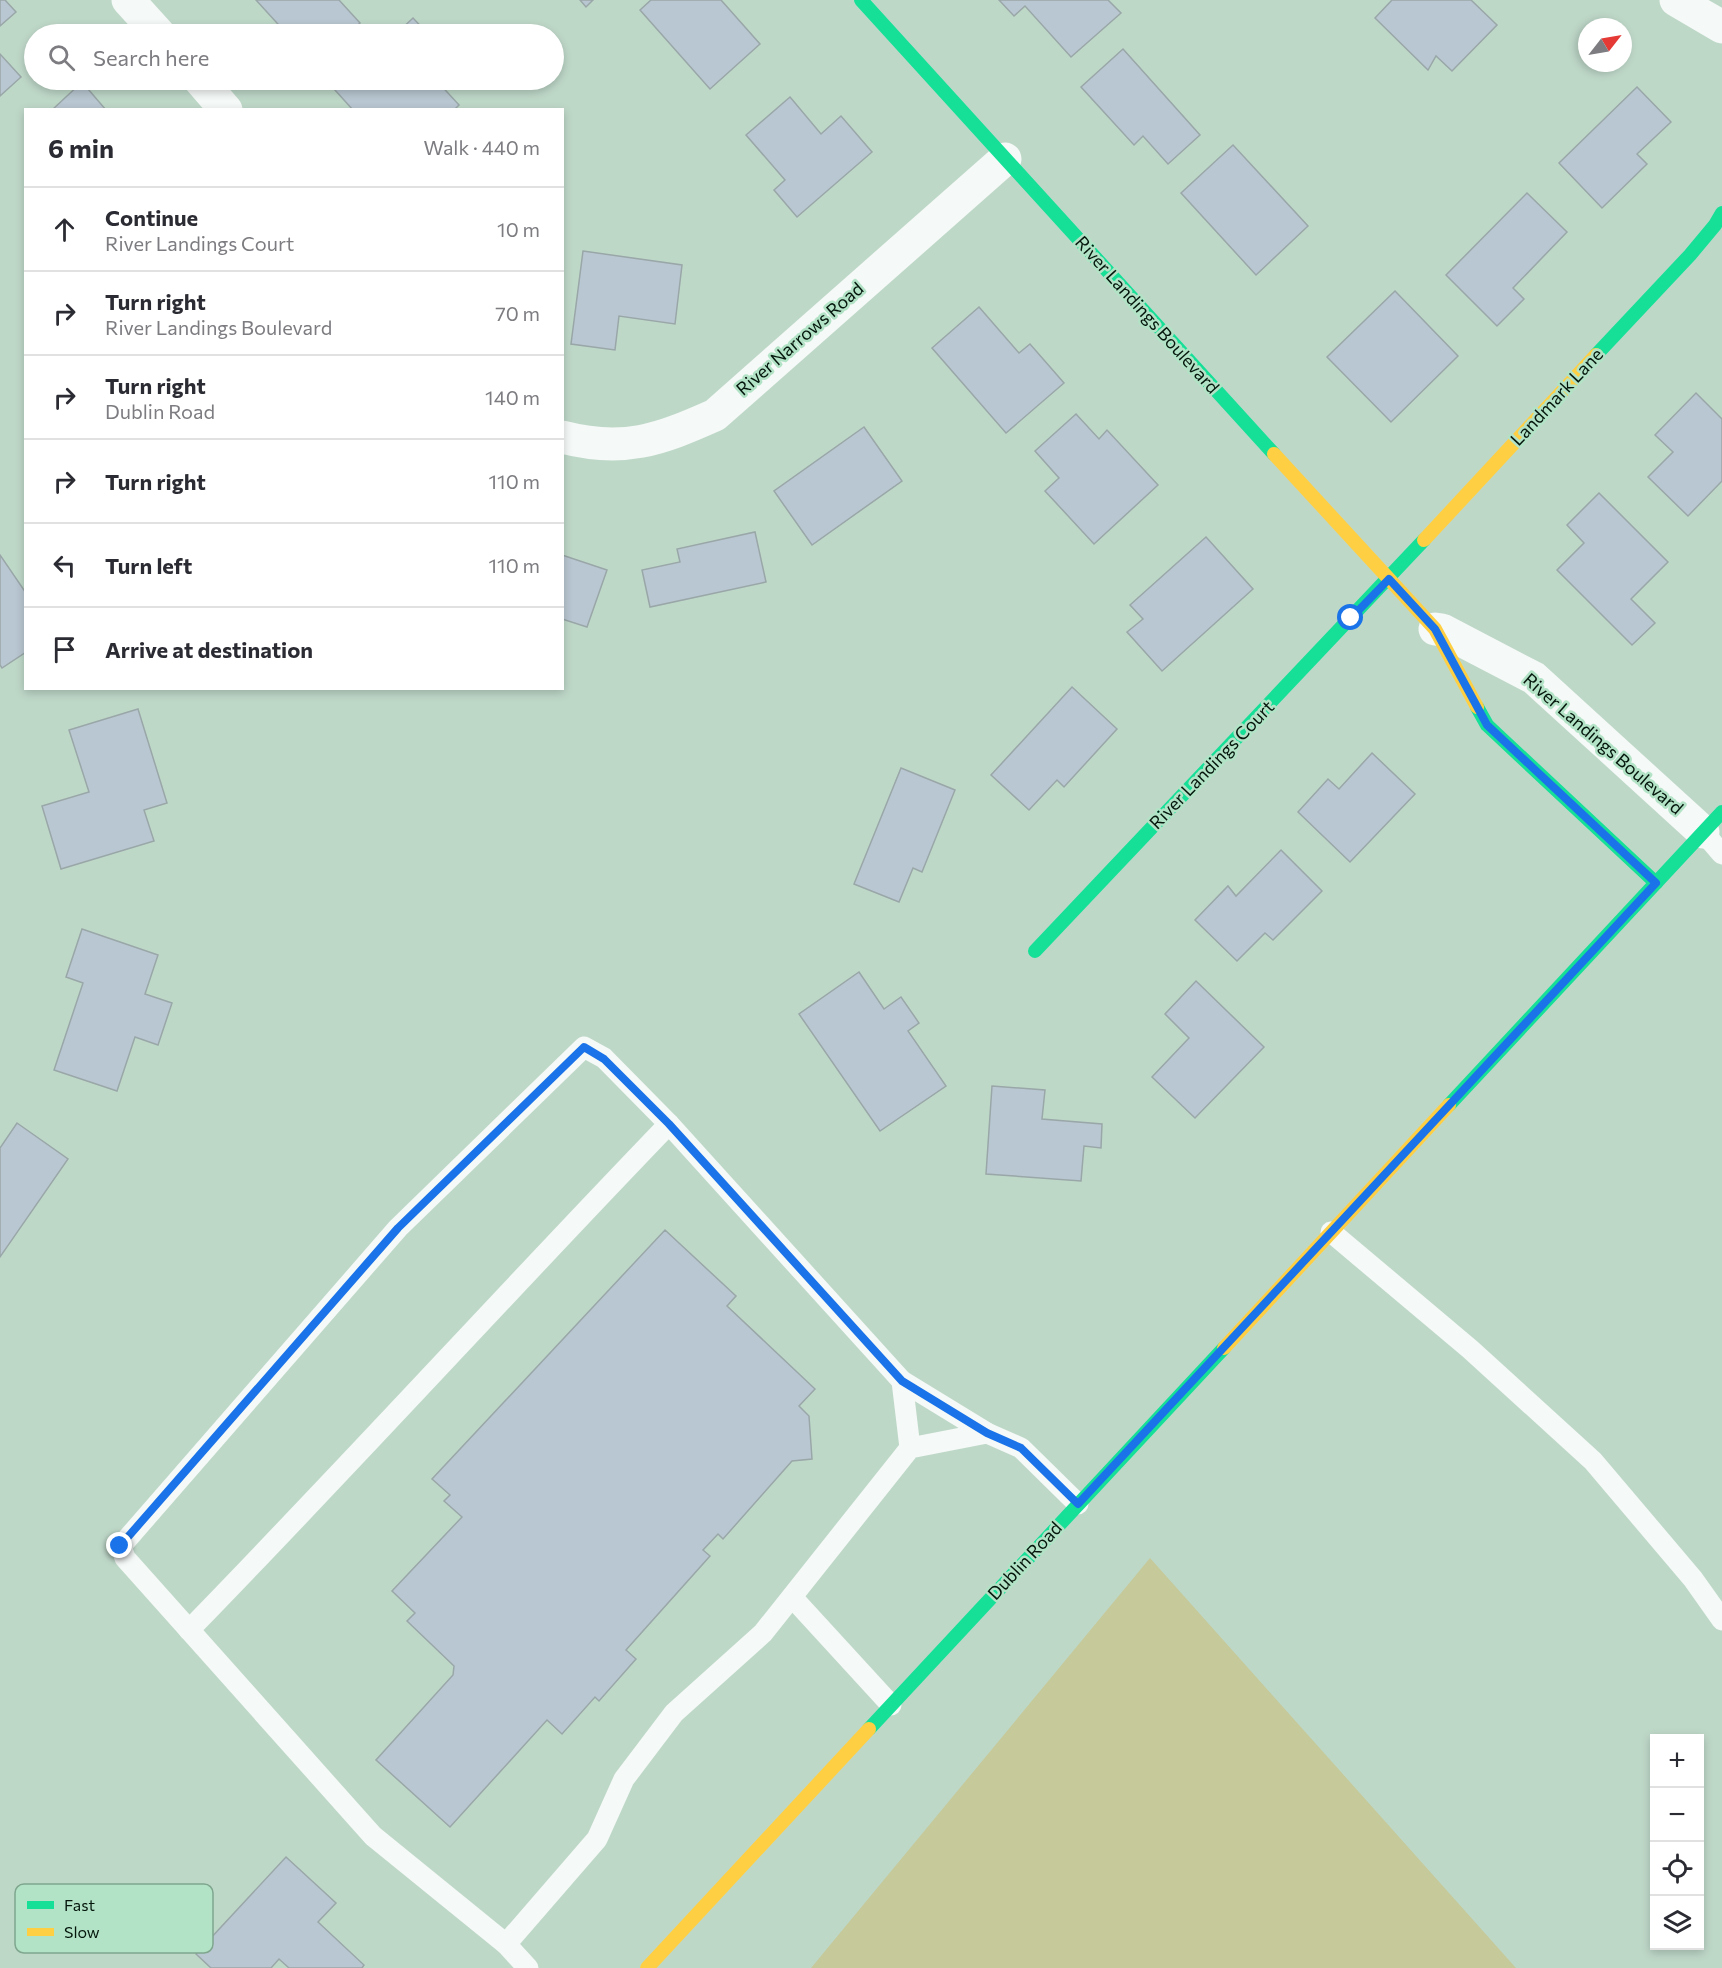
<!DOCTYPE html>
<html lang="en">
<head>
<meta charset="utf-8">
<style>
  :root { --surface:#fff; --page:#f2f2f3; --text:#2b2b33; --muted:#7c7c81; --line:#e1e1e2 }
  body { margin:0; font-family:Commissioner,sans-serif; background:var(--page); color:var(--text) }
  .controls { position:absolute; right:18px; bottom:18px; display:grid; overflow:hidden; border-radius:0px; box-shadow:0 3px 9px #0003 }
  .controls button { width:54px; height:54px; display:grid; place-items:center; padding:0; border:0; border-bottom:2px solid var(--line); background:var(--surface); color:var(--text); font:30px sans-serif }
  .compass { position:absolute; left:1578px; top:18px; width:54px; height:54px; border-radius:50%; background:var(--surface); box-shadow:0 3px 9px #0003; rotate:59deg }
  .stop { position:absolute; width:18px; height:18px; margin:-14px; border:4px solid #1a73e8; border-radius:50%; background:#fff }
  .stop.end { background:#1a73e8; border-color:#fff; box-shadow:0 2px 6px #0008 }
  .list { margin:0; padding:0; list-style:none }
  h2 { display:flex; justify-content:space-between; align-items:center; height:78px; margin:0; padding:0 24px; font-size:26px }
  h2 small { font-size:20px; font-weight:400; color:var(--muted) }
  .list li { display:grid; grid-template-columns:39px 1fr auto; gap:18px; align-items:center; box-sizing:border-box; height:84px; padding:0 24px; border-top:2px solid var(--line) }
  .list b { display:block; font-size:22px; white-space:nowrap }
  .list p { margin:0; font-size:20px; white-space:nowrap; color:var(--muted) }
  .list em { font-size:20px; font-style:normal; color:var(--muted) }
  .icon { flex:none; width:33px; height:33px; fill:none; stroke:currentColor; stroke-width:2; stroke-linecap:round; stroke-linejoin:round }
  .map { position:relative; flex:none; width:1722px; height:1968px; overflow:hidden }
  .search { position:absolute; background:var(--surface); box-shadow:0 3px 9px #0003; left:24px; top:24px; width:540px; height:66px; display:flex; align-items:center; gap:15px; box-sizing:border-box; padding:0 21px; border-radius:33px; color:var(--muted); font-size:22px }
  .panel { position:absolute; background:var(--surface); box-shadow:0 3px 9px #0003; left:24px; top:108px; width:540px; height:582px; border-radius:0px }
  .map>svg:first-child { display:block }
  .green { fill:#c6c999 }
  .building { fill:#b9c7d2; stroke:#9aa7a8; stroke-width:1.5 }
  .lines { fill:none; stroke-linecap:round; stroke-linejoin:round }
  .lane { stroke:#f5f9f7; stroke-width:21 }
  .street { stroke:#f5f9f7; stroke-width:33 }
  .fast { stroke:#16e098; stroke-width:14 }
  .slow { stroke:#ffcf43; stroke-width:14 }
  .route { stroke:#1a73e8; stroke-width:8 }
  .labels { text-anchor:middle; stroke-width:5; stroke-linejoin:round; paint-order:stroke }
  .street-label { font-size:18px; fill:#05170d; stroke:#b3e3c6 }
  .key { fill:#b3e3c6; stroke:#7fa68e; stroke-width:1.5 }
  .key-label { font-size:16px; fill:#05170d }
</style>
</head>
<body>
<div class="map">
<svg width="1722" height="1968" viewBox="0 0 1722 1968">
  <rect width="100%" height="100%" fill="#bed8c8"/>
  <!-- green -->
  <path class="green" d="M1150,1558L1516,1968H811Z"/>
  <!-- building -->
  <g class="building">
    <path d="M0,0H5L16,12L0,26Z"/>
    <path d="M256,0H339L360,23L348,34H287Z"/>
    <path d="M580,0H593L586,7Z"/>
    <path d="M651,0H721L760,44L710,89L640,10Z"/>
    <path d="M999,0H1108L1121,13L1071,57L1025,6L1014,16Z"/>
    <path d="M1392,0H1471L1497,25L1452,71L1436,56L1428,70L1375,18Z"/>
    <path d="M413,18L428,34H396Z"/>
    <path d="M1123,49L1200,135L1168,164L1143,136L1134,145L1081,87Z"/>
    <path d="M0,54L21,77L0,96Z"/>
    <path d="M346,80H436L459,105L454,110H353L335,90Z"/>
    <path d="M82,82L106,110H52Z"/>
    <path d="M1637,87L1671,122L1637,154L1647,164L1602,208L1559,163Z"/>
    <path d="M790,97L821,134L841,116L872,152L797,217L774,190L785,180L746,135Z"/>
    <path d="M1233,145L1308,226L1256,275L1181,193Z"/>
    <path d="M1527,193L1567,232L1513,288L1524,299L1497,326L1446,275Z"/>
    <path d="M583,251L682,265L675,324L619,316L615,350L571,344Z"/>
    <path d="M1395,291L1458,356L1391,422L1327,357Z"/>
    <path d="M979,307L1019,353L1030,344L1064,383L1006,433L932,348Z"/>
    <path d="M1696,393L1722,419V481L1688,516L1648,477L1673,452L1655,435Z"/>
    <path d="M1076,414L1099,439L1107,430L1158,485L1094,544L1045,491L1059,478L1035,451Z"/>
    <path d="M864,427L902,481L812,545L774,491Z"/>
    <path d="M1599,493L1668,562L1631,599L1655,623L1632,645L1557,570L1584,543L1567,525Z"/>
    <path d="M755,532L766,582L650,607L642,570L680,562L677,549Z"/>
    <path d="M1206,537L1253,589L1162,671L1127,632L1143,619L1130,605Z"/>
    <path d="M0,555L26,593V652L2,668L0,665Z"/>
    <path d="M562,555L607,570L587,627L562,619Z"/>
    <path d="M1072,687L1117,729L1064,787L1057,780L1029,810L991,775Z"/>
    <path d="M138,709L167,803L144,810L154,841L61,869L42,806L89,792L69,730Z"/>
    <path d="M1372,753L1415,794L1350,862L1298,812L1328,779L1339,789Z"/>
    <path d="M901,768L955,790L922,872L913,868L899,902L854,884Z"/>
    <path d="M1281,850L1322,891L1273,940L1265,933L1237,961L1195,920L1228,886L1236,896Z"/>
    <path d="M82,929L158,955L145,994L172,1003L158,1045L135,1037L117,1091L54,1070L83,983L66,977Z"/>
    <path d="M859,972L884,1009L901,997L919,1023L908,1031L946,1086L880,1131L799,1014Z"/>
    <path d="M1196,981L1264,1047L1195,1118L1152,1077L1189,1038L1165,1014Z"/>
    <path d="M992,1086L1045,1090L1042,1119L1102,1124L1101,1148L1084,1146L1081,1181L986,1174Z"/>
    <path d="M17,1123L68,1159L0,1257V1148Z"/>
    <path d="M665,1230L736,1296L727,1306L815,1389L799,1406L809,1416L812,1459L792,1461L723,1539L718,1534L703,1550L710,1556L626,1650L636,1659L599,1701L595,1697L562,1734L547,1720L450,1827L376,1760L453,1675L454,1666L407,1621L415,1613L392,1591L462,1517L444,1501L450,1495L432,1479Z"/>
    <path d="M286,1857L336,1903L318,1922L364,1965L362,1968H289L279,1959L271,1968H211L196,1954Z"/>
  </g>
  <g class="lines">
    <!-- lane -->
    <g class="lane">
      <path d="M1703,832L1722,854"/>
      <path d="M1331,1232L1470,1349L1593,1461L1693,1579L1722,1620"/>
      <path d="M902,1381L910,1448"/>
      <path d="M792,1597L891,1705"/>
      <path d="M189,1630C351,1464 507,1292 669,1124"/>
      <path d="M506,1944L373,1836L125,1558L121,1546L398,1228L584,1047L604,1058L669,1124L902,1381L987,1433"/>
      <path d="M528,1968L506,1944L597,1839L624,1779L674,1713L763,1633L910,1448L987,1433L1021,1448L1078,1504"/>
    </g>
    <!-- street -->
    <g class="street">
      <path d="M128,0L159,34"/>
      <path d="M1676,0L1722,27"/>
      <path d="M200,80L226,110"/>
      <path d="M562,437C624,453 659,440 715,415L1005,159"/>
      <path d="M1435,629L1442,630L1534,678L1703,832"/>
    </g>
    <!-- fast -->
    <g class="fast">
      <path d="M861,0L1274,454"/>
      <path d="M1596,355L1690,255L1715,225L1722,213"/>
      <path d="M1477,707L1487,725L1656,883"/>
      <path d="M1035,951L1424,540"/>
      <path d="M1449,1105L1722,812"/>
      <path d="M869,1729L1224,1348"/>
    </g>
    <!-- slow -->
    <g class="slow">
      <path d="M1274,454L1435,629L1477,707"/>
      <path d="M1424,540L1596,355"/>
      <path d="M1224,1348L1449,1105"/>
      <path d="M647,1968L869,1729"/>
    </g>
  </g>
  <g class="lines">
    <!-- route -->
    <path class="route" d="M120,1546L398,1228L584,1047L604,1059L669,1124L902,1381L987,1433L1021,1448L1078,1504L1656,883L1487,725L1435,629L1389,579L1351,618"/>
  </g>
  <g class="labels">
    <!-- street labels -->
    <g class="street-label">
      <text transform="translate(1147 315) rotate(48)" y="6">River Landings Boulevard</text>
      <text transform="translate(800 339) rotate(-41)" y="6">River Narrows Road</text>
      <text transform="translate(1557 397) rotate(-47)" y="6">Landmark Lane</text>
      <text transform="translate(1603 744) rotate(41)" y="6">River Landings Boulevard</text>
      <text transform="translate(1212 765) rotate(-46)" y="6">River Landings Court</text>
      <text transform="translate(1025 1561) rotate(-47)" y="6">Dublin Road</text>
    </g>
  </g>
  <!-- legend -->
  <rect x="15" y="1884" width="198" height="69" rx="9" class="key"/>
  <rect x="27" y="1901" width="27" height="8" fill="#16e098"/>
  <rect x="27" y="1928" width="27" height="8" fill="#ffcf43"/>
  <g class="key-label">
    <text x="64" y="1911">Fast</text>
    <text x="64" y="1938">Slow</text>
  </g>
</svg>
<div class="controls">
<button>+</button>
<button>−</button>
<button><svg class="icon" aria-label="locate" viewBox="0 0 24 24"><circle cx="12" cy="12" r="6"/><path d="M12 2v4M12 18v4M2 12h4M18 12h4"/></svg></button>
<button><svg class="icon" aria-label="layers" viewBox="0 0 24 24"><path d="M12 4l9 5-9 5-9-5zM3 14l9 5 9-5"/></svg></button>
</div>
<svg class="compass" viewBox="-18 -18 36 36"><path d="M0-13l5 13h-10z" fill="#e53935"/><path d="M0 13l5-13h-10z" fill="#7c7c81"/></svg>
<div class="stop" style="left:1351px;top:618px"></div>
<div class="stop end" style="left:120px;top:1546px"></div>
<div class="search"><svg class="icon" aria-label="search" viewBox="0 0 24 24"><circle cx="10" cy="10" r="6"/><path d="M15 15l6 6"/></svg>Search here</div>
<section class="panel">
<h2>6 min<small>Walk · 440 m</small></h2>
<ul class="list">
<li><svg class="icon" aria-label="ahead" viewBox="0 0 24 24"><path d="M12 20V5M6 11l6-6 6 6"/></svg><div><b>Continue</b><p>River Landings Court</p></div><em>10 m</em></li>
<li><svg class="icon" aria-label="right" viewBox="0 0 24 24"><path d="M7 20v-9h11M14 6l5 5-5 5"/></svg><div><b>Turn right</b><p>River Landings Boulevard</p></div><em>70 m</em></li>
<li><svg class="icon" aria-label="right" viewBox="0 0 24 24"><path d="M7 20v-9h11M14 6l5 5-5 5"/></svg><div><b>Turn right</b><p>Dublin Road</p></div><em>140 m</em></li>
<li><svg class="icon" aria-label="right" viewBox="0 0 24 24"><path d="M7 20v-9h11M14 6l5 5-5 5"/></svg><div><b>Turn right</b></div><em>110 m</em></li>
<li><svg class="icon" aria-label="left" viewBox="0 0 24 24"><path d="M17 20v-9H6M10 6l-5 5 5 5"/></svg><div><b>Turn left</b></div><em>110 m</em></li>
<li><svg class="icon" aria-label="arrive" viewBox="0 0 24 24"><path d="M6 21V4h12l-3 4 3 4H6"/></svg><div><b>Arrive at destination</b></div></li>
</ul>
</section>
</div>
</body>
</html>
